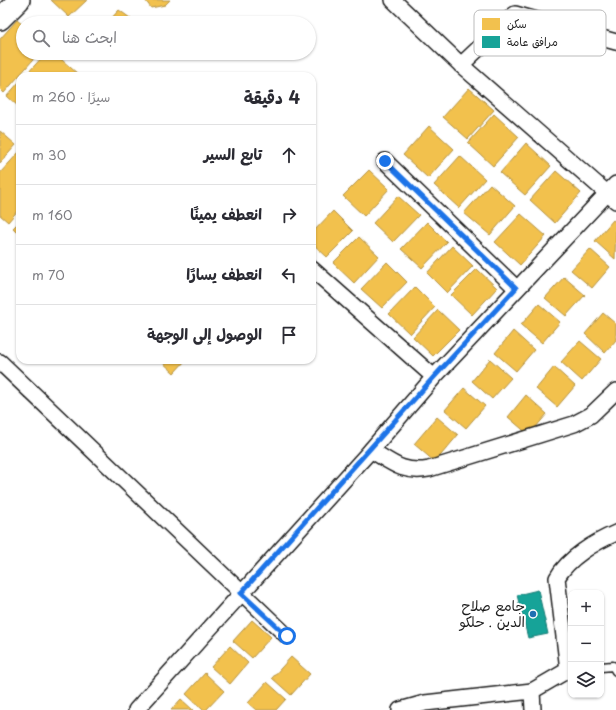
<!DOCTYPE html>
<html lang="ar">
<head>
<meta charset="utf-8">
<style>
  :root { --surface:#fff; --page:#f7f7f7; --text:#2b2b33; --muted:#7c7c81; --line:#e1e1e2 }
  body { margin:0; font-family:"Playpen Sans","Playpen Sans Arabic",sans-serif; background:var(--page); color:var(--text); direction:rtl }
  .controls { position:absolute; right:12px; bottom:12px; display:grid; overflow:hidden; border-radius:8px; box-shadow:0 1px 3px #0004 }
  .controls button { width:36px; height:36px; display:grid; place-items:center; padding:0; border:0; border-bottom:1px solid var(--line); background:var(--surface); color:var(--text); font:20px sans-serif }
  .stop { position:absolute; width:12px; height:12px; margin:-9px; border:3px solid #1a73e8; border-radius:50%; background:#fff }
  .stop.end { background:#1a73e8; border-color:#fff; box-shadow:0 1px 4px #0008 }
  .list { margin:0; padding:0; list-style:none }
  h2 { display:flex; justify-content:space-between; align-items:center; height:52px; margin:0; padding:0 16px; font-size:17px }
  h2 small { font-size:13px; font-weight:400; color:var(--muted) }
  .list li { display:grid; grid-template-columns:26px 1fr auto; gap:12px; align-items:center; box-sizing:border-box; height:60px; padding:0 16px; border-top:1px solid var(--line) }
  .list b { display:block; font-size:15px; white-space:nowrap }
  .list em { font-size:13px; font-style:normal; color:var(--muted) }
  .icon { flex:none; width:22px; height:22px; fill:none; stroke:currentColor; stroke-width:2; stroke-linecap:round; stroke-linejoin:round }
  .map { position:relative; flex:none; width:616px; height:710px; overflow:hidden; direction:ltr }
  .search { position:absolute; background:var(--surface); box-shadow:0 1px 3px #0004; left:16px; top:16px; width:300px; height:44px; display:flex; align-items:center; gap:10px; box-sizing:border-box; padding:0 14px; border-radius:22px; color:var(--muted); font-size:15px }
  .panel { position:absolute; background:var(--surface); box-shadow:0 1px 3px #0004; left:16px; top:72px; width:300px; height:292px; border-radius:12px; direction:rtl }
  .map>svg:first-child { display:block }
  .homes { fill:#f2c14e; stroke:#b2903f }
  .public { fill:#17a398; stroke:#187a73 }
  .lines { fill:none; stroke-linecap:round; stroke-linejoin:round }
  .lane-casing { stroke:#1c1c1c; stroke-width:11 }
  .street-casing { stroke:#1c1c1c; stroke-width:18 }
  .secondary-casing { stroke:#1c1c1c; stroke-width:24 }
  .lane { stroke:#fff; stroke-width:8 }
  .street { stroke:#fff; stroke-width:15 }
  .secondary { stroke:#fff; stroke-width:21 }
  .route { stroke:#1a73e8; stroke-width:5 }
  .poi-dot { fill:#1f6fb2; stroke:#fff; stroke-width:1.5 }
  .labels { text-anchor:middle; stroke-width:4; stroke-linejoin:round; paint-order:stroke }
  .poi-label { font-size:14px; fill:#1c1c1c; stroke:#fff; text-anchor:end }
  .key { fill:#fff; stroke:#bbb; stroke-width:1 }
  .key-label { font-size:11px; fill:#1c1c1c }
</style>
</head>
<body>
<div class="map">
<svg width="616" height="710" viewBox="0 0 616 710">
  <rect width="100%" height="100%" fill="#fff"/>
  <filter id="ink" filterUnits="userSpaceOnUse"><feTurbulence type="fractalNoise" baseFrequency=".025" numOctaves="2"/><feDisplacementMap in="SourceGraphic" scale="8" xChannelSelector="R" yChannelSelector="G"/><feConvolveMatrix kernelMatrix="1 2 1 2 8 2 1 2 1" color-interpolation-filters="sRGB"/></filter>
  <g filter="url(#ink)">
    <!-- homes -->
    <g class="homes">
      <path d="M51,0H87L69,17Z"/>
      <path d="M145,0H170L165,5L151,8Z"/>
      <path d="M119,10L137,23H107Z"/>
      <path d="M17,20L23,25V53H39L4,93L0,89V39Z"/>
      <path d="M46,53H54L78,74L76,76H25Z"/>
      <path d="M20,81V108L7,96Z"/>
      <path d="M469,88L494,110L468,139L443,117Z"/>
      <path d="M494,114L519,137L493,166L468,143Z"/>
      <path d="M429,126L454,149L428,178L403,155Z"/>
      <path d="M0,131L16,145L0,163Z"/>
      <path d="M526,143L551,166L525,195L500,173Z"/>
      <path d="M20,151V208L8,222L0,215V173Z"/>
      <path d="M460,156L485,179L459,208L434,185Z"/>
      <path d="M369,170L389,189L364,216L343,196Z"/>
      <path d="M556,171L581,193L555,223L530,200Z"/>
      <path d="M490,184L515,206L490,235L464,213Z"/>
      <path d="M398,196L419,215L393,242L373,223Z"/>
      <path d="M333,211L353,231L327,257L312,243V233Z"/>
      <path d="M521,214L546,236L520,265L495,242Z"/>
      <path d="M613,220L616,222L615,259L595,241Z"/>
      <path d="M20,221V235L13,228Z"/>
      <path d="M427,222L447,242L422,268L401,249Z"/>
      <path d="M359,237L379,256L354,283L333,263Z"/>
      <path d="M452,246L473,266L447,293L427,273Z"/>
      <path d="M590,249L610,267L592,288L571,270Z"/>
      <path d="M387,262L407,282L382,308L361,289Z"/>
      <path d="M477,269L497,288L472,315L451,295Z"/>
      <path d="M564,277L585,295L566,316L545,298Z"/>
      <path d="M415,287L435,307L410,334L389,314Z"/>
      <path d="M539,304L560,322L542,343L521,325Z"/>
      <path d="M438,310L459,330L433,356L413,337Z"/>
      <path d="M603,313L616,324V340L605,353L585,334Z"/>
      <path d="M513,331L534,350L516,371L495,353Z"/>
      <path d="M580,341L601,359L582,381L561,362Z"/>
      <path d="M490,359L511,378L492,399L472,381Z"/>
      <path d="M160,360H186L174,373Z"/>
      <path d="M554,367L575,386L557,407L536,389Z"/>
      <path d="M464,388L485,406L466,428L445,410Z"/>
      <path d="M526,395L547,414L529,435L508,417Z"/>
      <path d="M437,417L458,435L435,462L414,444Z"/>
      <path d="M252,620L271,637L252,658L233,641Z"/>
      <path d="M230,646L248,663L230,684L211,667Z"/>
      <path d="M291,657L310,674L291,695L272,678Z"/>
      <path d="M205,673L224,691L206,710H203L186,694Z"/>
      <path d="M267,682L286,699L276,710H256L248,703Z"/>
      <path d="M181,699L193,710H171Z"/>
    </g>
    <!-- public -->
    <path class="public" d="M538,590L548,634L528,638L517,595Z"/>
    <g class="lines">
      <!-- lane casing -->
      <g class="lane-casing">
        <path id="lane" d="M601,667L613,666L616,671"/>
      </g>
      <!-- street casing -->
      <g class="street-casing">
        <g id="street">
          <path d="M393,0L461,65L616,201"/>
          <path d="M461,65L515,14L616,42"/>
          <path d="M385,161L516,288"/>
          <path d="M312,269L434,377"/>
          <path d="M0,362L287,636"/>
          <path d="M371,450C391,462 403,474 429,469L574,424L591,415L616,391"/>
          <path d="M136,710L371,450L434,377L616,184"/>
          <path d="M400,710L425,703L532,691"/>
          <path d="M533,710L532,691L568,670L557,578C568,558 595,542 616,533"/>
        </g>
      </g>
      <!-- secondary casing -->
      <g class="secondary-casing">
        <path id="secondary" d="M0,19L19,0"/>
      </g>
      <!-- lane -->
      <use href="#lane" class="lane"/>
      <!-- street -->
      <use href="#street" class="street"/>
      <!-- secondary -->
      <use href="#secondary" class="secondary"/>
    </g>
  </g>
  <g class="lines" filter="url(#ink)">
    <!-- route -->
    <path class="route" d="M287,636L241,593L434,377L516,288L385,161"/>
  </g>
  <!-- markers -->
  <circle class="poi-dot" cx="533" cy="614" r="4"/>
  <g class="labels">
    <!-- poi labels -->
    <g class="poi-label">
      <text x="525" y="611">جامع صلاح<tspan x="525" dy="16">الدين . حلكو</tspan></text>
    </g>
  </g>
  <!-- legend -->
  <rect x="474" y="10" width="132" height="46" rx="6" class="key"/>
  <rect x="482" y="18" width="18" height="12" fill="#f2c14e"/>
  <rect x="482" y="36" width="18" height="12" fill="#17a398"/>
  <g class="key-label">
    <text x="507" y="28">سكن</text>
    <text x="507" y="46">مرافق عامة</text>
  </g>
</svg>
<div class="controls">
<button>+</button>
<button>−</button>
<button><svg class="icon" aria-label="layers" viewBox="0 0 24 24"><path d="M12 4l9 5-9 5-9-5zM3 14l9 5 9-5"/></svg></button>
</div>
<div class="stop" style="left:287px;top:636px"></div>
<div class="stop end" style="left:385px;top:161px"></div>
<div class="search"><svg class="icon" aria-label="search" viewBox="0 0 24 24"><circle cx="10" cy="10" r="6"/><path d="M15 15l6 6"/></svg>ابحث هنا</div>
<section class="panel">
<h2>4 دقيقة<small>سيرًا · 260 m</small></h2>
<ul class="list">
<li><svg class="icon" aria-label="ahead" viewBox="0 0 24 24"><path d="M12 20V5M6 11l6-6 6 6"/></svg><div><b>تابع السير</b></div><em>30 m</em></li>
<li><svg class="icon" aria-label="right" viewBox="0 0 24 24"><path d="M7 20v-9h11M14 6l5 5-5 5"/></svg><div><b>انعطف يمينًا</b></div><em>160 m</em></li>
<li><svg class="icon" aria-label="left" viewBox="0 0 24 24"><path d="M17 20v-9H6M10 6l-5 5 5 5"/></svg><div><b>انعطف يسارًا</b></div><em>70 m</em></li>
<li><svg class="icon" aria-label="arrive" viewBox="0 0 24 24"><path d="M6 21V4h12l-3 4 3 4H6"/></svg><div><b>الوصول إلى الوجهة</b></div></li>
</ul>
</section>
</div>
</body>
</html>
